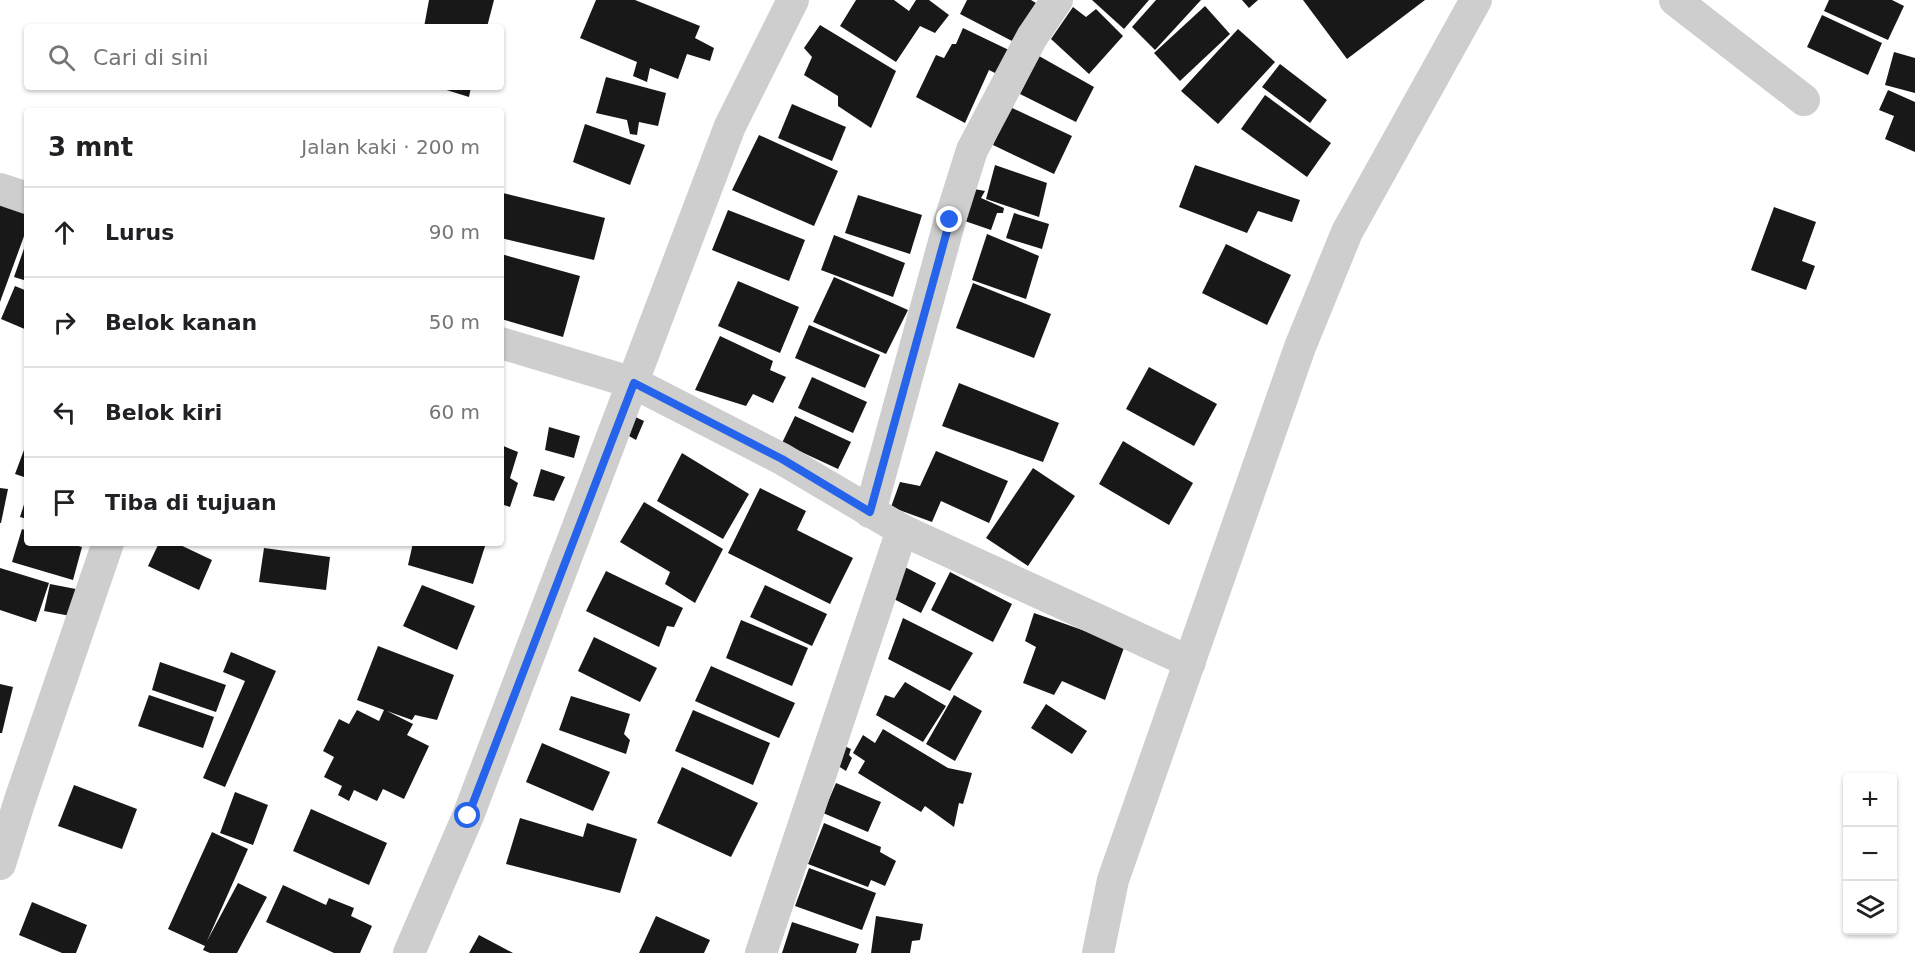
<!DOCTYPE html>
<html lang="id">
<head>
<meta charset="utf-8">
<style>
  :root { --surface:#fff; --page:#f6f6f6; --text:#202124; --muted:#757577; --line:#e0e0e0 }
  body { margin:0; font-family:"DejaVu Sans",sans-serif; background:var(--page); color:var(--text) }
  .controls { position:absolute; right:18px; bottom:18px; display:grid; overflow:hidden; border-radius:6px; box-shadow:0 2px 4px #0004 }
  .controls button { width:54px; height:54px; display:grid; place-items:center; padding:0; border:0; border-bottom:2px solid var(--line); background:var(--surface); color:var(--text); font:30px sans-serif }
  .stop { position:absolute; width:18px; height:18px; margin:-14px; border:4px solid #2563eb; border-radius:50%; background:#fff }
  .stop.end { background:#2563eb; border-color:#fff; box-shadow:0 2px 6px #0008 }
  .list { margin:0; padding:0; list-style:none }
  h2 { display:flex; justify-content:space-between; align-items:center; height:78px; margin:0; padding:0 24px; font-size:26px }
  h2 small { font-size:20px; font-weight:400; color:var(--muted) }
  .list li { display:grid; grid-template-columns:39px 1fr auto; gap:18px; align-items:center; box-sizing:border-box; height:90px; padding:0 24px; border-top:2px solid var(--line) }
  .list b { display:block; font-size:22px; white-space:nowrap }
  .list em { font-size:20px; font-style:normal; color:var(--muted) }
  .icon { flex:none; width:33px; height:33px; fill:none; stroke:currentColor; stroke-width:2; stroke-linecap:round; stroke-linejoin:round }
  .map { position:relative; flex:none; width:1915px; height:953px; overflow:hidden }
  .search { position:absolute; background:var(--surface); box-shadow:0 2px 4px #0004; left:24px; top:24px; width:480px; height:66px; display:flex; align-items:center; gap:15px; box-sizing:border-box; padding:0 21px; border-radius:6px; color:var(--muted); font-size:22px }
  .panel { position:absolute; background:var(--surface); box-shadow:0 2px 4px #0004; left:24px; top:108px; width:480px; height:438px; border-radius:6px }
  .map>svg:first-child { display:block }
  .building { fill:#181818 }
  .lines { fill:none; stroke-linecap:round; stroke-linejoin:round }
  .minor { stroke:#cecece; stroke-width:32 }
  .route { stroke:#2563eb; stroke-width:8 }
</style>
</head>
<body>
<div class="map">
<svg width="1915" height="953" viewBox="0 0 1915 953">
  <rect width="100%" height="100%" fill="#fff"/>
  <!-- building -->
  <g class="building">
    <path d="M429,0H494L487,27H424Z"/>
    <path d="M596,0H635L700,26L695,38L714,48L710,61L687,54L678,79L650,68L647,82L633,76L637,62L580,38Z"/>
    <path d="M856,0H894L909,11L916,0H929L949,15L935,33L920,26L896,62L840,26Z"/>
    <path d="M967,0H1031L1036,3L1012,41L960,14Z"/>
    <path d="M1092,0H1149L1124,29Z"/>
    <path d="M1156,0H1201L1155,50L1132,27Z"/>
    <path d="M1242,0H1258L1249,8Z"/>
    <path d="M1303,0H1425L1347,59Z"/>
    <path d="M1829,0H1892L1904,6L1888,40L1824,11Z"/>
    <path d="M1205,6L1230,34L1180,81L1154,53Z"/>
    <path d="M1073,7L1086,17L1096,9L1123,36L1089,74L1051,39Z"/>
    <path d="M1822,15L1882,43L1868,75L1807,47Z"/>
    <path d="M820,25L896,71L871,128L838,106V96L804,75L812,57L804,48Z"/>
    <path d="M963,28L1013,52L999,75L989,70L965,123L916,97L936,55L944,58L952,44H956Z"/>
    <path d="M1238,29L1275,62L1218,124L1181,91Z"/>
    <path d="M1894,52L1915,58V93L1885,85Z"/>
    <path d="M1039,56L1094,87L1076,122L1020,94Z"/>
    <path d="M1280,64L1327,100L1310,123L1262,87Z"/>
    <path d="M606,77L666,93L658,126L639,122L637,135L630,134L627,120L596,113Z"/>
    <path d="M437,87H471L469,97Z"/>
    <path d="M1888,90L1915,102V152L1885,139L1894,116L1879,110Z"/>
    <path d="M1265,95L1331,143L1307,177L1241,129Z"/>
    <path d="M792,104L846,127L832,161L778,138Z"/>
    <path d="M1010,107L1072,136L1054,174L993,145Z"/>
    <path d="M585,124L645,145L630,185L573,162Z"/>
    <path d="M759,135L838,171L814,226L732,190Z"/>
    <path d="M995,165L1047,183L1039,217L986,199Z"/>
    <path d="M1195,165L1300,200L1292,222L1258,211L1247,233L1179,207Z"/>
    <path d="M969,188L985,191L981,198L1004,208L1003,213H997L991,230L959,219Z"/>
    <path d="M503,193L605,218L594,260L501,238V203Z"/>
    <path d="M0,195L27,205V228L0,302Z"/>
    <path d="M858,195L922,215L910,254L845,233Z"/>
    <path d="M1774,207L1816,222L1802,261L1815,266L1806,290L1751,270Z"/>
    <path d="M728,210L805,240L789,281L712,250Z"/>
    <path d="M1014,213L1049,224L1042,249L1006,238Z"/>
    <path d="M987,234L1039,256L1026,299L972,280Z"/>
    <path d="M834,235L905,263L893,297L821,270Z"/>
    <path d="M27,240V281L14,277Z"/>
    <path d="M1226,244L1291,275L1267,325L1202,293Z"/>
    <path d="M501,254L580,276L563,337L501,319Z"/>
    <path d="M834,277L908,310L886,354L813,322Z"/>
    <path d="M738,281L799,307L780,353L718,326Z"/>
    <path d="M973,283L1051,314L1034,358L956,328Z"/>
    <path d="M15,286L27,291V330L1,319Z"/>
    <path d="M809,325L880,355L865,388L795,358Z"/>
    <path d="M720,336L773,361L770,370L786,377L773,403L753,394L746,406L695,390Z"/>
    <path d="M1149,367L1217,404L1194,446L1126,409Z"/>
    <path d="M812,377L867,402L853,433L798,408Z"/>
    <path d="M959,383L1059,423L1043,462L942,426Z"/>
    <path d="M629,414L644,421L636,440L622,432Z"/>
    <path d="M795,416L851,442L838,469L782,443Z"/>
    <path d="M549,427L580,436L574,458L545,450Z"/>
    <path d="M1123,441L1193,483L1169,525L1099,484Z"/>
    <path d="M27,442V478L15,474Z"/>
    <path d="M501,445L518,452L510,478L518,483L510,507L501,504Z"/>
    <path d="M936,451L1008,481L989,523L941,501L932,522L891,507L900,482L920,486Z"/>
    <path d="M682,453L749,494L723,539L657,501Z"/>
    <path d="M1033,468L1075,496L1028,566L986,538Z"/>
    <path d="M541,469L565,477L554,501L533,496Z"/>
    <path d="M0,488L8,489L1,523H0Z"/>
    <path d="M760,488L806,511L797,530L853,558L830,604L728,553Z"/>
    <path d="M27,495V519L20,517Z"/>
    <path d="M644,502L723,549L695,603L665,584L670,572L620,542Z"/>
    <path d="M22,529L27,531V543H68L82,547L73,580L12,562Z"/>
    <path d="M159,543H176L212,560L199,590L148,566Z"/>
    <path d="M413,543H486L473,584L408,565Z"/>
    <path d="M264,548L330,557L326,590L259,582Z"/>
    <path d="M901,565L936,583L921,613L886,595Z"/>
    <path d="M0,568L49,583L36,622L0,610Z"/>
    <path d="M606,571L683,608L674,627L667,626L659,647L586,611Z"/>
    <path d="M950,572L1012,604L993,642L931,610Z"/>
    <path d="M50,584L86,591L81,618L44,611Z"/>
    <path d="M422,585L475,606L457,650L403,626Z"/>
    <path d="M765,585L827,614L812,646L750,617Z"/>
    <path d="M1034,613L1125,645L1105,700L1062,681L1054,695L1023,683L1036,647L1025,641Z"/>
    <path d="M903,618L973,653L950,691L888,659Z"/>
    <path d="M741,620L808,648L792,686L726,658Z"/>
    <path d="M594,637L657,668L640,702L578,671Z"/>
    <path d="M378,646L454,675L437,720L415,715L412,720L387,711L413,724L407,735L429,746L404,799L383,789L377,801L354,790L349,801L338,795L342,786L324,777L334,757L323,751L339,719L349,724L357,710L379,721L384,710L357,700Z"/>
    <path d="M231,652L276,671L225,787L203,778L245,681L223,672Z"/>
    <path d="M160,662L226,685L216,712L152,690Z"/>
    <path d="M711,666L795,703L779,738L695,701Z"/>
    <path d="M905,682L946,706L923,742L876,715L885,695L894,698Z"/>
    <path d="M0,684L13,687L2,733H0Z"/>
    <path d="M149,695L214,717L203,748L138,726Z"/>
    <path d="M954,695L982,711L955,761L926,744Z"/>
    <path d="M571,696L630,714L624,734L630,740L626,754L559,730Z"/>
    <path d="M1046,704L1087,731L1072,754L1031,728Z"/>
    <path d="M693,710L770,743L753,785L675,751Z"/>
    <path d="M883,729L948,768L972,773L963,804L959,803L954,827L925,806L921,812L858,773L865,761L853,753L863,735L875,743Z"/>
    <path d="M542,743L610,772L593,811L526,782Z"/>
    <path d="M840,744L851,749L849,755L852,758L846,771L829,760Z"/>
    <path d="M682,767L758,803L731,857L657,823Z"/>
    <path d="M836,783L881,802L868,832L823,813Z"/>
    <path d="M74,785L137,809L122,849L58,826Z"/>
    <path d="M235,792L268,805L253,845L220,833Z"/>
    <path d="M311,809L387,843L369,885L293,851Z"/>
    <path d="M520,818L583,837L587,823L637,839L620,893L506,864Z"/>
    <path d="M824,823L881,847L880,852L896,861L885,886L871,880L868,887L808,864Z"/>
    <path d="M212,832L248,849L207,941L238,883L267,897L237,953H210L203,950L205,946L168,929Z"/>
    <path d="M809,868L876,893L862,930L795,906Z"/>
    <path d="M283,885L326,905L329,898L354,908L351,916L372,926L360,953H334L266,922Z"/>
    <path d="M32,902L87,925L76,953H62L19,935Z"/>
    <path d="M656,916L710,940L704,953H639Z"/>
    <path d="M876,916L923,924L920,940L912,941L910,953H871Z"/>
    <path d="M792,922L859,944L856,953H782Z"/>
    <path d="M479,935L513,953H469Z"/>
  </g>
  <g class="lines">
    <!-- minor -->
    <g class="minor">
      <path d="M1675,0L1804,100"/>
      <path d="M0,189L27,198"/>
      <path d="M501,343L634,383L782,459L902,530L1190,662"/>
      <path d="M870,512L950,220L972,150L1032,37L1057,0"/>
      <path d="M0,864L20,800L108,543"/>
      <path d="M409,953L468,816L730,126L793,0"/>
      <path d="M761,953L902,530"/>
      <path d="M1098,953L1113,880L1300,347L1347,232L1476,0"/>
    </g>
  </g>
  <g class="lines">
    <!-- route -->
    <path class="route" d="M468,816L634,383L782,459L870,512L950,220"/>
  </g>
</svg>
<div class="controls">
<button>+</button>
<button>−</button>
<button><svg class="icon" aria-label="layers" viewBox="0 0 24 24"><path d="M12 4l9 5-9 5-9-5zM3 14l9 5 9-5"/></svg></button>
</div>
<div class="stop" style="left:468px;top:816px"></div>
<div class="stop end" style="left:950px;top:220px"></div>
<div class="search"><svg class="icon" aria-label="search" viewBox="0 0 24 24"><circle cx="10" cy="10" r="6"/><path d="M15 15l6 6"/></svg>Cari di sini</div>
<section class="panel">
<h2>3 mnt<small>Jalan kaki · 200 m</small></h2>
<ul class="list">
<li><svg class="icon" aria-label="ahead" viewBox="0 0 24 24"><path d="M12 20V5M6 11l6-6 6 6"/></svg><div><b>Lurus</b></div><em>90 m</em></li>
<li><svg class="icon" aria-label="right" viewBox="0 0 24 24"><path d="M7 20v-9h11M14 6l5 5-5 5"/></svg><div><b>Belok kanan</b></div><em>50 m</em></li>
<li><svg class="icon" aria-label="left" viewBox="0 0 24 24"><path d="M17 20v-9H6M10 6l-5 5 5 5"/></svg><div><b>Belok kiri</b></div><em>60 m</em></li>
<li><svg class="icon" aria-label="arrive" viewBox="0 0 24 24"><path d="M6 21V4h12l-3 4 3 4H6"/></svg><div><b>Tiba di tujuan</b></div></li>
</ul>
</section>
</div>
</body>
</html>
